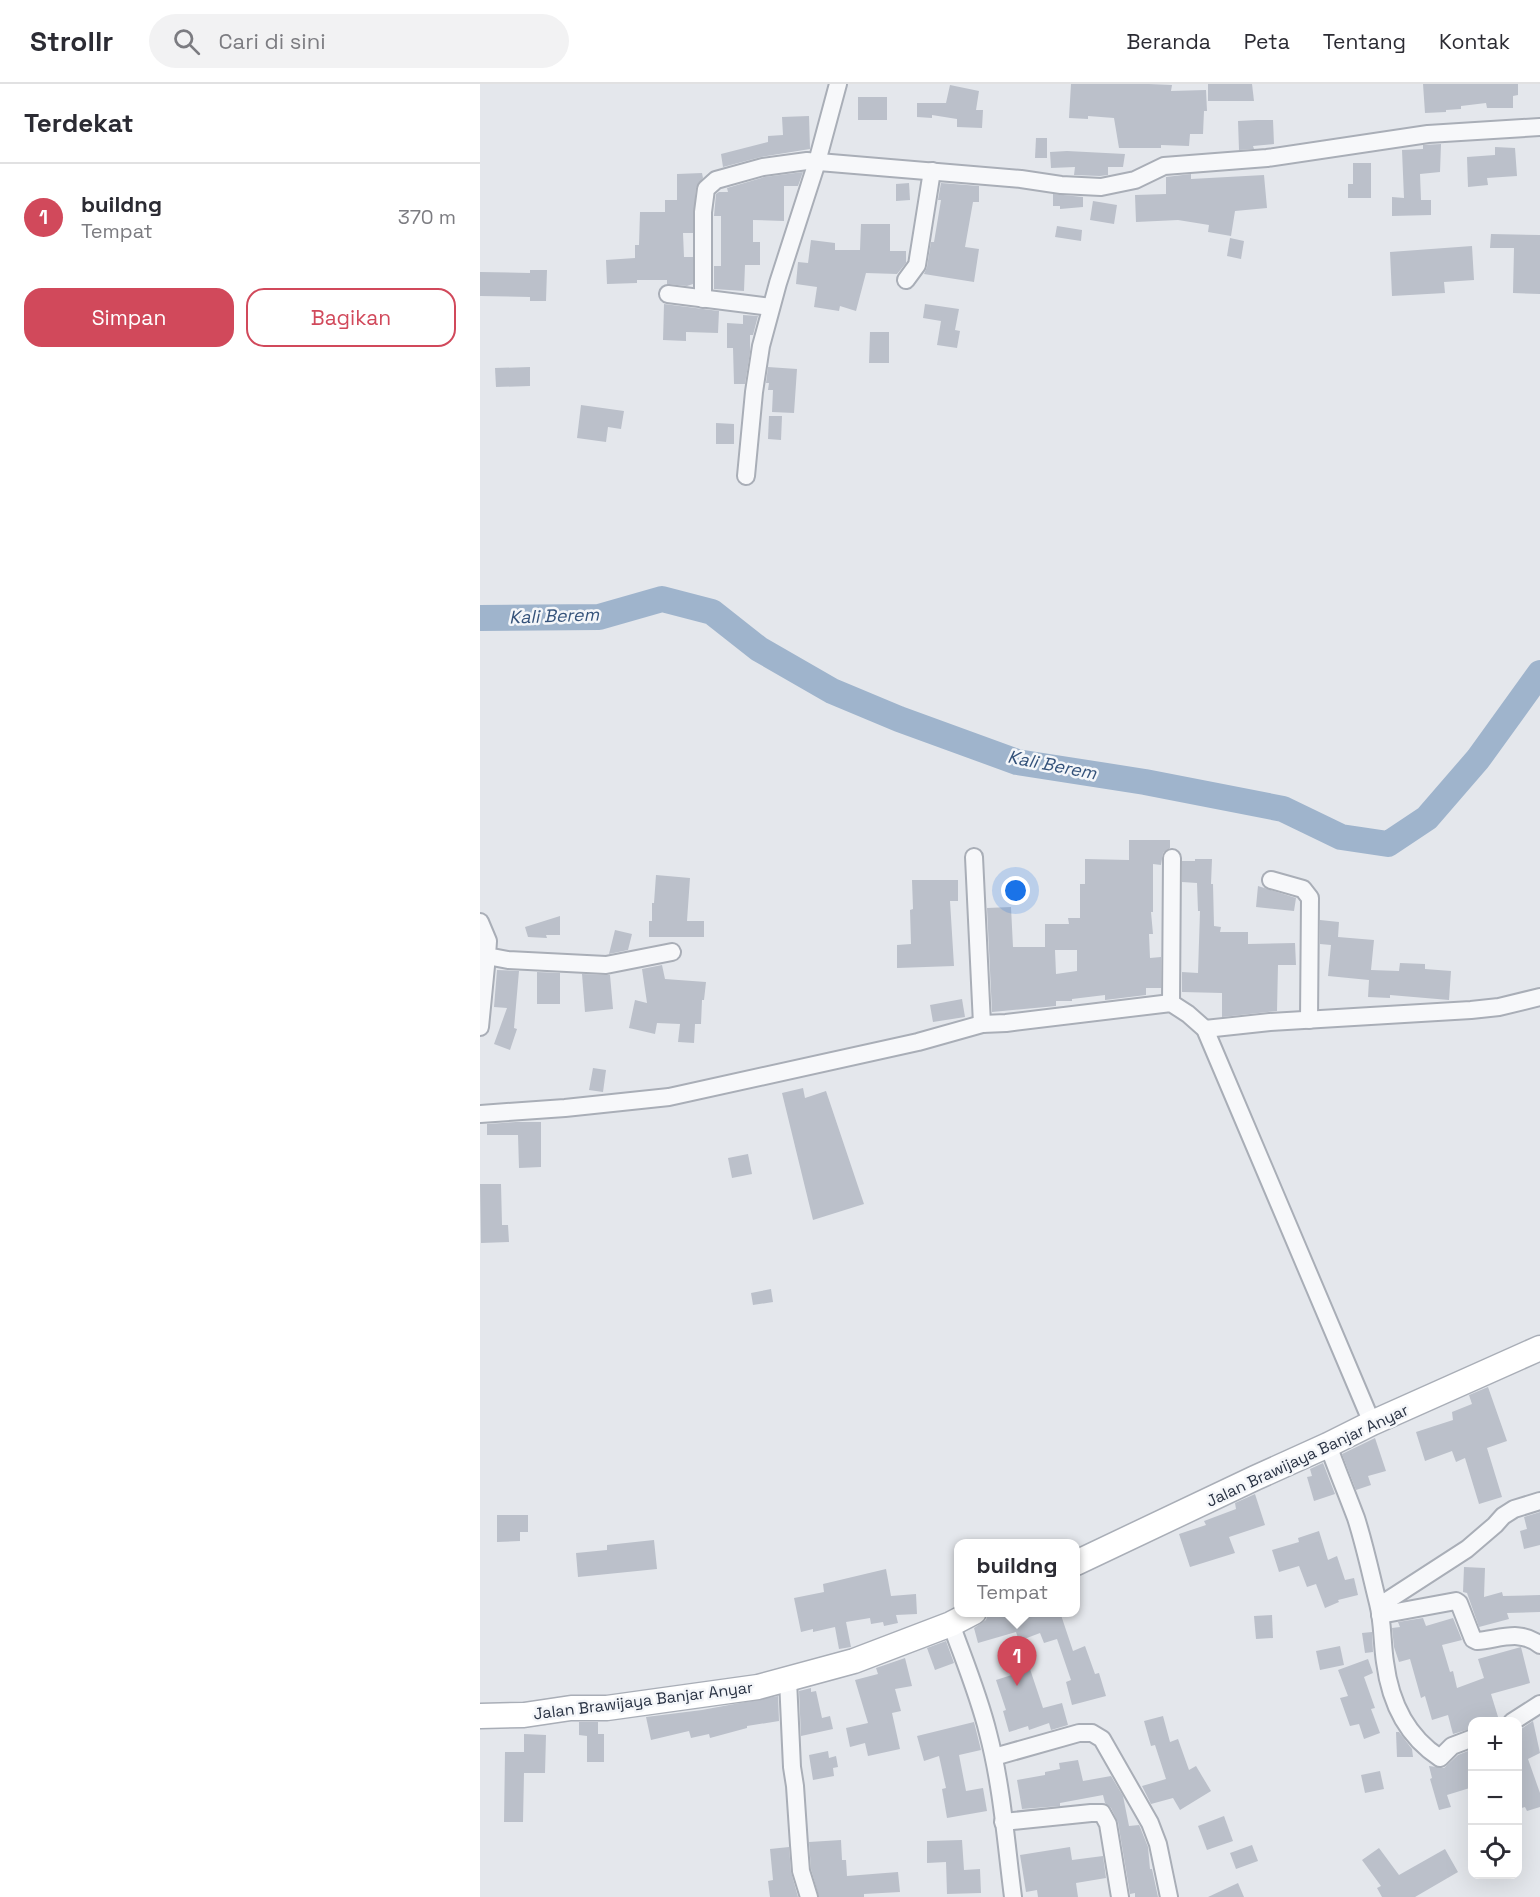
<!DOCTYPE html>
<html lang="id">
<head>
<meta charset="utf-8">
<style>
  :root { --surface:#fff; --page:#f2f2f3; --text:#2b2b33; --muted:#7c7c81; --line:#e1e1e2; --accent:#d1495b }
  body { margin:0; font-family:"Space Grotesk",sans-serif; background:var(--page); color:var(--text) }
  .controls { position:absolute; right:18px; bottom:18px; display:grid; overflow:hidden; border-radius:12px; box-shadow:0 6px 24px #0002 }
  .controls button { width:54px; height:54px; display:grid; place-items:center; padding:0; border:0; border-bottom:2px solid var(--line); background:var(--surface); color:var(--text); font:30px sans-serif }
  .you { position:absolute; left:536px; top:807px; width:21px; height:21px; margin:-15px; border:4px solid #fff; border-radius:50%; background:#1a73e8; box-shadow:0 0 0 9px #1a73e833 }
  .badge { display:grid; place-items:center; width:39px; height:39px; border-radius:50%; background:var(--accent); color:#fff; font-size:20px; font-weight:700 }
  .pin { position:absolute; translate:-50% -50px; filter:drop-shadow(0 2px 3px #0008) }
  .pin::after { content:''; position:absolute; top:32px; width:21px; height:18px; background:inherit; clip-path:polygon(0 0,100% 0,50% 100%) }
  .popup { position:absolute; left:474px; top:1455px; width:126px; height:78px; box-sizing:border-box; display:grid; place-content:center; border-radius:12px; background:var(--surface); filter:drop-shadow(0 2px 4px #0005); font-size:20px; white-space:nowrap; color:var(--muted) }
  .popup b { font-size:22px; color:var(--text) }
  .popup::after { content:''; position:absolute; left:50%; top:100%; margin-left:-12px; border:12px solid transparent; border-top-color:var(--surface) }
  .list { margin:0; padding:0; list-style:none }
  h2 { display:flex; justify-content:space-between; align-items:center; height:78px; margin:0; padding:0 24px; font-size:26px }
  h2 small { font-size:20px; font-weight:400; color:var(--muted) }
  .list li { display:grid; grid-template-columns:39px 1fr auto; gap:18px; align-items:center; box-sizing:border-box; height:108px; padding:0 24px; border-top:2px solid var(--line) }
  .list b { display:block; font-size:22px; white-space:nowrap }
  .list p { margin:0; font-size:20px; white-space:nowrap; color:var(--muted) }
  .list em { font-size:20px; font-style:normal; color:var(--muted) }
  .actions { display:flex; gap:12px; padding:18px 24px }
  .actions a { flex:1; padding:14px 0; border:2px solid var(--accent); border-radius:18px; text-align:center; font-size:21px; color:var(--accent) }
  .actions .main { background:var(--accent); color:#fff }
  .icon { flex:none; width:33px; height:33px; fill:none; stroke:currentColor; stroke-width:2; stroke-linecap:round; stroke-linejoin:round }
  .map { position:relative; flex:none; width:1060px; height:1813px; overflow:hidden }
  header { display:flex; align-items:center; gap:36px; box-sizing:border-box; height:84px; padding:0 30px; background:var(--surface); border-bottom:2px solid var(--line) }
  header strong { font-size:28px }
  nav { display:flex; gap:33px; margin-inline-start:auto; font-size:21px }
  .search { width:420px; height:54px; background:var(--page); display:flex; align-items:center; gap:15px; box-sizing:border-box; padding:0 21px; border-radius:33px; color:var(--muted); font-size:22px }
  main { display:flex }
  aside { flex:1; background:var(--surface) }
  .map>svg:first-child { display:block }
  .lines { fill:none; stroke-linecap:round; stroke-linejoin:round }
  .river { stroke:#9fb4cc; stroke-width:26 }
  .building { fill:#bbc0ca; fill-rule:evenodd }
  .street-casing { stroke:#a9aeb7; stroke-width:20 }
  .secondary-casing { stroke:#a9aeb7; stroke-width:27 }
  .street { stroke:#f7f8fa; stroke-width:16 }
  .secondary { stroke:#fff; stroke-width:24 }
  .labels { text-anchor:middle; stroke-width:5; stroke-linejoin:round; paint-order:stroke }
  .street-label { font-size:16px; fill:#2b3445; stroke:#f4f6f9 }
  .water-label { font-size:18px; font-style:italic; fill:#34527a; stroke:#f4f6f9 }
</style>
</head>
<body>
<header>
<strong>Strollr</strong>
<div class="search"><svg class="icon" aria-label="search" viewBox="0 0 24 24"><circle cx="10" cy="10" r="6"/><path d="M15 15l6 6"/></svg>Cari di sini</div>
<nav><a>Beranda</a><a>Peta</a><a>Tentang</a><a>Kontak</a></nav>
</header>
<main>
<aside>
<h2>Terdekat<small></small></h2>
<ul class="list">
<li><span class="badge">1</span><div><b>buildng</b><p>Tempat</p></div><em>370 m</em></li>
</ul>
<div class="actions"><a class="main">Simpan</a><a>Bagikan</a></div>
</aside>
<div class="map">
<svg width="1060" height="1813" viewBox="0 0 1060 1813">
  <rect width="100%" height="100%" fill="#e4e7ec"/>
  <g class="lines">
    <!-- river -->
    <path class="river" d="M0,534L119,533L182,515L232,528L279,565L352,607L419,635L537,678L665,698L803,725L861,753L908,760L947,734L998,675L1060,589"/>
  </g>
  <!-- building -->
  <g class="building">
    <path d="M591,0H669L692,1L691,7L726,6L727,27H724L723,50H710L709,62L681,61V64H639L634,34L608,32V35L589,34Z"/>
    <path d="M728,0H772L774,17H728Z"/>
    <path d="M943,0H1038V11L1033,12V24H1007L1006,19L981,22V25L966,26V28L945,29Z"/>
    <path d="M470,1L499,7L496,26H503L502,44L477,43V35L452,31V34L437,33V19H466Z"/>
    <rect x="378" y="13" width="29" height="23"/>
    <path d="M329,32L330,65L281,73L243,83L241,70L288,58V52L303,51L302,33Z"/>
    <path d="M777,36H793L794,60L773,62L774,65L759,66L758,37Z"/>
    <path d="M556,54H567V74H555Z"/>
    <path d="M961,60L960,88L940,90L941,116H951V131L912,132V113L924,114L922,66L943,65V61Z"/>
    <path d="M1015,63L1035,64L1037,92L1007,94L1008,101L988,103L987,73L1015,71Z"/>
    <path d="M587,67L645,70L643,83H628V91L620,92L594,91L595,83L571,84L570,68Z"/>
    <path d="M873,79H891V114H868V100H873Z"/>
    <path d="M323,88L318,102H304V137L273,136V158H280V181H265L264,207L234,205V182H241V132H234L236,110L239,108H248L247,104L285,93Z"/>
    <path d="M222,89L223,94L216,104L213,149H203L204,173H213V200L207,202L187,200V196H157V199L127,200L126,176L155,174V161H159L160,128H185V116H197V90Z"/>
    <path d="M711,90V95L784,91L787,124L755,127L751,152L728,148L729,141L698,136L656,138L655,111L686,110V93Z"/>
    <path d="M429,99L430,116L416,117V100Z"/>
    <path d="M461,99L499,102V118H493L485,163L499,165L494,198L444,190L447,183L451,158H454L461,116H458Z"/>
    <path d="M573,110L603,113V123L580,125V122H573Z"/>
    <path d="M613,117L637,121L634,140L610,136Z"/>
    <path d="M381,140H410V167H426V179L417,190L386,189L376,227L360,222L359,227L334,223L337,203L316,200L318,178L328,179L331,156L355,159V166H380Z"/>
    <path d="M577,142L602,146L601,157L575,153Z"/>
    <path d="M1011,150L1060,151V210L1033,209L1034,164H1010Z"/>
    <path d="M750,154L764,157L761,175L747,172Z"/>
    <path d="M992,162L994,196L964,198L965,209L912,212L910,168Z"/>
    <path d="M50,186H67L66,217H50V213L0,212V188L50,189Z"/>
    <path d="M184,220L239,227L238,249L206,248V257L183,256Z"/>
    <path d="M445,220L479,225L475,246L480,247L477,264L457,261L461,237L443,234Z"/>
    <path d="M263,231L278,232L273,251H270V268L265,300H254L253,264H247V239L263,240Z"/>
    <path d="M390,248H409V279H389Z"/>
    <path d="M50,283V302L16,303L15,284Z"/>
    <path d="M288,283L317,285L314,329L292,328L293,306H288L289,299H286Z"/>
    <path d="M101,321L144,327L141,345L128,343L126,358L97,354Z"/>
    <path d="M289,332H302L301,356L288,355Z"/>
    <path d="M236,339L254,340V360H236Z"/>
    <path d="M649,756H690V764L683,769L681,781L673,780V828H671L673,850H669L670,874L681,873V904H666V911L625,916V911L592,915V917H576V922L512,928L507,824L531,823L533,863H565V840H589L588,834H600V800H605V775L649,776ZM575,866H597V887L576,890Z"/>
    <path d="M715,775H732L731,800H733L734,842L741,843L740,848H768V860L815,859L816,881H798L797,927L742,933V909L702,908V888L718,889L720,827H718L717,799L702,798V777H715Z"/>
    <path d="M176,791L210,794L207,837H224V853H169V837H172V819H174Z"/>
    <path d="M432,796H478V817H470L474,882L417,884V861L431,860L430,826L433,825Z"/>
    <path d="M778,802L816,814L814,827L776,823Z"/>
    <path d="M80,832V851H66L67,854L48,853L45,843Z"/>
    <path d="M840,836L859,838L858,853L894,856L891,886L919,887L920,879L945,880V885L971,887L969,916L910,911V914L888,913L889,896L848,892L851,861L840,860Z"/>
    <path d="M135,846L152,850L148,866L129,870Z"/>
    <path d="M182,881L185,895L226,898L224,916H222L221,940H215L214,959L198,958L200,940L177,939L175,950L149,944L155,916L167,919L162,885Z"/>
    <path d="M17,886L39,887L34,944L37,945L30,966L14,960L27,924L14,923Z"/>
    <path d="M57,888L80,889V920H57Z"/>
    <path d="M102,890L130,891L133,925L105,928Z"/>
    <path d="M482,915L485,933L453,938L450,921Z"/>
    <path d="M113,984L126,986L123,1008L109,1006Z"/>
    <path d="M323,1004L325,1014L346,1007L384,1120L333,1136L302,1009Z"/>
    <path d="M36,1038H61V1083L39,1084L38,1051H7V1040Z"/>
    <path d="M268,1070L272,1090L252,1094L248,1074Z"/>
    <path d="M0,1100H21L22,1141H28L29,1158L1,1159Z"/>
    <path d="M291,1205L293,1218L273,1221L271,1209Z"/>
    <path d="M1008,1303L1027,1357L1007,1364L1022,1413L999,1420L985,1374L976,1378L972,1367L945,1377L936,1348L973,1336L972,1328L992,1320L989,1311Z"/>
    <path d="M895,1354L906,1387L888,1392L891,1401L876,1406L862,1370Z"/>
    <path d="M843,1379L855,1410L834,1417L827,1393L832,1392L830,1385Z"/>
    <path d="M775,1410L785,1441L749,1453L755,1469L710,1483L699,1450L726,1441L724,1437L756,1425L755,1419Z"/>
    <path d="M1060,1428V1461L1044,1465L1040,1447L1047,1445L1044,1433Z"/>
    <path d="M17,1431H48V1448H40V1457L17,1458Z"/>
    <path d="M839,1447L848,1476L857,1472L865,1496L874,1494L878,1511L858,1516L859,1518L845,1524L836,1500L827,1503L819,1482L799,1488L792,1466L819,1458L818,1454Z"/>
    <path d="M174,1456L177,1485L98,1493L96,1469L127,1466V1461Z"/>
    <path d="M984,1483L1005,1484L1004,1513L1022,1508L1023,1512L1060,1511V1528L1027,1529L1029,1535L999,1543L987,1509L983,1508Z"/>
    <path d="M406,1485L411,1512L436,1510L437,1530L416,1531L418,1539L404,1542L403,1538L391,1540L390,1534L366,1538L371,1563L359,1565L355,1543L333,1548V1545L321,1548L314,1514L344,1508L343,1500Z"/>
    <path d="M512,1528H580L593,1567L605,1562L615,1590L619,1589L626,1612L592,1621L586,1598L591,1596L577,1555L564,1559L560,1549L539,1557L536,1548L498,1559L494,1544L506,1536L508,1530Z"/>
    <path d="M792,1531L793,1554L776,1555L774,1532Z"/>
    <path d="M943,1534L946,1542L973,1534L982,1556L962,1561L970,1588L973,1587L977,1604L1004,1594L998,1575L1041,1563L1050,1599L1011,1610L1019,1636L993,1638V1644L973,1650L968,1631L952,1636L945,1612L941,1614L930,1575L919,1578L914,1563L912,1544L920,1543L918,1538Z"/>
    <path d="M892,1548L893,1568L885,1569L882,1549Z"/>
    <path d="M466,1557L474,1579L455,1586L447,1564Z"/>
    <path d="M860,1562L864,1581L840,1586L836,1567Z"/>
    <path d="M425,1574L432,1602L415,1605L421,1627L412,1629L420,1665L388,1672L385,1659L370,1663L366,1644L388,1639L375,1596L398,1590L396,1584Z"/>
    <path d="M888,1575L893,1589L884,1593L895,1624L891,1625L900,1649L884,1655L879,1640L870,1642L860,1614L868,1612L858,1586Z"/>
    <path d="M550,1585L563,1624L582,1619L588,1641L571,1646L569,1639L549,1646L548,1642L529,1648L523,1627L526,1626L516,1596Z"/>
    <path d="M331,1604V1608L336,1607L342,1634L350,1632L353,1645L321,1652L319,1607Z"/>
    <path d="M298,1612L299,1637L267,1642V1644L230,1654L229,1650L211,1654L209,1647L171,1656L166,1633L222,1626Z"/>
    <path d="M683,1632L690,1658L698,1655L709,1686L716,1682L731,1707L700,1726L693,1714L671,1720L662,1702L686,1695L675,1661L671,1662L664,1637Z"/>
    <path d="M1053,1637L1060,1669L1048,1675L1060,1709V1723L1047,1727L1045,1723L1038,1725V1647Z"/>
    <path d="M99,1638H118V1650H124V1678H107V1652L99,1651Z"/>
    <path d="M494,1638L501,1666L479,1671L486,1707L503,1704L507,1727L467,1734L462,1705L466,1704L459,1672L444,1677L437,1652Z"/>
    <path d="M916,1648H919L932,1665L933,1673H917Z"/>
    <path d="M44,1650L66,1651L65,1689H44L43,1738H24L25,1668H44Z"/>
    <path d="M993,1665V1703L967,1711L971,1723L959,1726L950,1695L952,1694L949,1682L964,1684L978,1671Z"/>
    <path d="M348,1667L349,1674L356,1672L358,1683L353,1684L354,1692L333,1696L329,1671Z"/>
    <path d="M598,1676L603,1697L631,1692L643,1712L649,1742L659,1741L660,1743L668,1763L670,1785H672L678,1813H655V1809L650,1810L638,1738L631,1724L625,1719L623,1711L580,1719V1722L542,1725L537,1696L565,1691V1688L580,1685L579,1679Z"/>
    <path d="M900,1687L904,1705L885,1709L881,1691Z"/>
    <path d="M744,1732L753,1757L727,1766L718,1742Z"/>
    <path d="M361,1756L362,1776H366L367,1792L418,1788L420,1808L384,1810V1813H339L331,1785L329,1758Z"/>
    <path d="M482,1756L484,1786L500,1785L501,1809L467,1810L466,1778L447,1779V1757Z"/>
    <path d="M772,1761L778,1777L756,1785L750,1769Z"/>
    <path d="M309,1763L311,1788L318,1813H290L288,1797L293,1796L290,1765Z"/>
    <path d="M590,1763L592,1776L623,1772L626,1794L596,1799L598,1813H558L557,1806L546,1808L540,1771Z"/>
    <path d="M899,1764L919,1791L965,1765L978,1788L935,1813H902L897,1804L901,1802L882,1776Z"/>
    <path d="M758,1799L764,1813H728Z"/>
  </g>
  <g class="lines">
    <!-- street casing -->
    <g class="street-casing">
      <g id="street">
        <path d="M426,196L437,181L452,87"/>
        <path d="M188,210L291,223"/>
        <path d="M223,215V128L226,105L236,96L283,83L327,77L541,95L581,101L621,103L655,96L684,82L787,74L948,50L1060,43"/>
        <path d="M266,392L274,308L281,262L298,199L337,78L358,0"/>
        <path d="M494,773L502,940"/>
        <path d="M791,796L823,805L830,814L829,936"/>
        <path d="M0,838L8,857L7,872L28,876L126,881L192,868"/>
        <path d="M691,919L692,774"/>
        <path d="M0,943L7,872"/>
        <path d="M725,945L790,938L991,926L1019,923L1060,913"/>
        <path d="M0,1030L85,1024L189,1013L438,958L502,940L526,939L691,919L708,930L725,945L892,1339"/>
        <path d="M848,1361C857,1386 867,1410 876,1434C885,1462 891,1491 898,1519C903,1538 902,1559 905,1578C910,1617 926,1652 960,1674L972,1662L993,1654"/>
        <path d="M899,1522L987,1465L1015,1441L1023,1432L1034,1425L1060,1417"/>
        <path d="M900,1531L976,1517L979,1519L993,1555L997,1557C1020,1555 1040,1545 1060,1561"/>
        <path d="M471,1540C484,1576 499,1612 508,1649C522,1702 526,1759 533,1813"/>
        <path d="M308,1596L312,1683L315,1702L319,1761L321,1787L329,1813"/>
        <path d="M1032,1638L1060,1620"/>
        <path d="M514,1673L599,1649H612L622,1655L670,1739L678,1760L689,1813"/>
        <path d="M523,1738L611,1729H622L628,1740L640,1813"/>
      </g>
    </g>
    <!-- secondary casing -->
    <g class="secondary-casing">
      <g id="secondary">
        <path d="M596,1479L775,1394L848,1361L892,1339L1060,1264"/>
        <path d="M0,1632L44,1631L91,1624H127L278,1603L374,1577L471,1540L494,1528"/>
      </g>
    </g>
    <!-- street -->
    <use href="#street" class="street"/>
    <!-- secondary -->
    <use href="#secondary" class="secondary"/>
  </g>
  <g class="labels">
    <!-- street labels -->
    <g class="street-label">
      <text transform="translate(827 1371) rotate(-25)" y="6">Jalan Brawijaya Banjar Anyar</text>
      <text transform="translate(163 1616) rotate(-7)" y="6">Jalan Brawijaya Banjar Anyar</text>
    </g>
    <!-- water labels -->
    <g class="water-label">
      <text transform="translate(74 532) rotate(-2)" y="6">Kali Berem</text>
      <text transform="translate(572 681) rotate(11)" y="6">Kali Berem</text>
    </g>
  </g>
</svg>
<div class="controls">
<button>+</button>
<button>−</button>
<button><svg class="icon" aria-label="locate" viewBox="0 0 24 24"><circle cx="12" cy="12" r="6"/><path d="M12 2v4M12 18v4M2 12h4M18 12h4"/></svg></button>
</div>
<div class="you"></div>
<div class="pin badge" style="left:537px;top:1602px">1</div>
<div class="popup"><b>buildng</b>Tempat</div>
</div>
</main>
</body>
</html>
